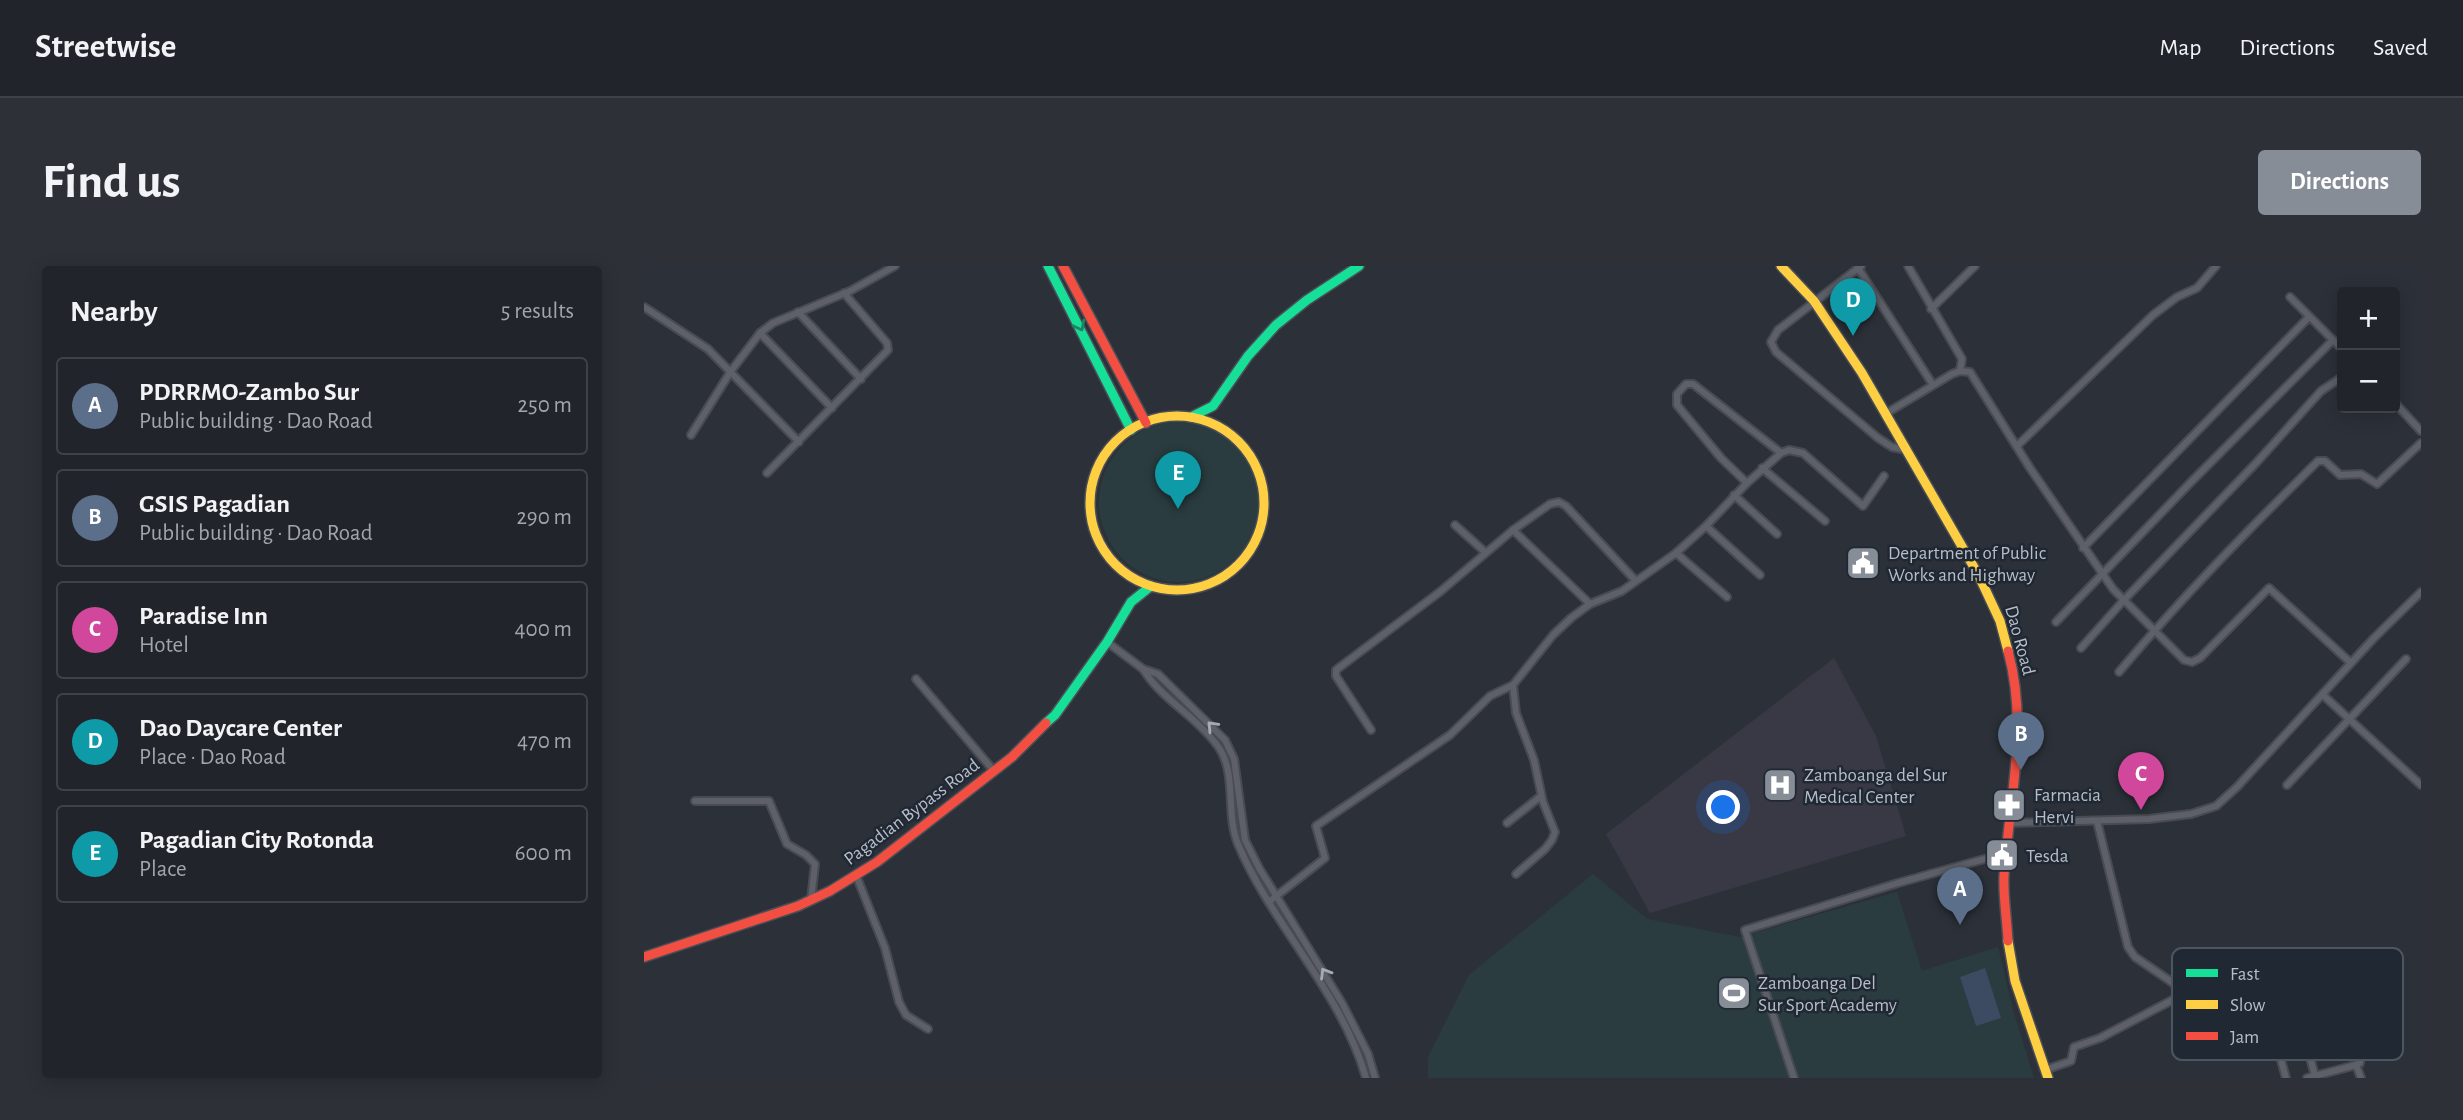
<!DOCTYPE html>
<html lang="en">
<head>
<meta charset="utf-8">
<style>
  :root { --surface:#21252b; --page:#2d3137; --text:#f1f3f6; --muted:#a2a5a9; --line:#3e4247; --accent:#868d97 }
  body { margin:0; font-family:"Alegreya Sans",sans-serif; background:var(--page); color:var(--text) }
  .controls { position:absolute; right:21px; top:21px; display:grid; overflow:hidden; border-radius:7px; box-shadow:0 4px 18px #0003 }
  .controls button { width:63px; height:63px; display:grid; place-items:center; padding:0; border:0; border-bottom:2px solid var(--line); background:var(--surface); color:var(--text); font:35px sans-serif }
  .you { position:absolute; left:1080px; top:542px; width:24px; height:24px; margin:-18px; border:5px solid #fff; border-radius:50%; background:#1a73e8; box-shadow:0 0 0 10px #1a73e833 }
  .badge { display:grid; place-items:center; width:46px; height:46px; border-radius:50%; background:var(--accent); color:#fff; font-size:23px; font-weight:700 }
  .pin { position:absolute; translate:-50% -58px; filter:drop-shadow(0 2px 4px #0008) }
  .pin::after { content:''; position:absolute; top:37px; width:24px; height:21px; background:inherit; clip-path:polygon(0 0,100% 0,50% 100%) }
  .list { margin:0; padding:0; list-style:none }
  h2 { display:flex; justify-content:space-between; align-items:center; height:91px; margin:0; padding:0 28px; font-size:30px }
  h2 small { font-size:23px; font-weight:400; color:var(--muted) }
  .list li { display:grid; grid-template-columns:46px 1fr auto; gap:21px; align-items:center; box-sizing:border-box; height:98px; margin:0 14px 14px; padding:0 14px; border:2px solid var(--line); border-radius:7px }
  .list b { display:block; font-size:26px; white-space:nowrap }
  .list p { margin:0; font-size:23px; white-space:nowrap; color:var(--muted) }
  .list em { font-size:23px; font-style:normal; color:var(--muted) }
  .map { position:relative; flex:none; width:1777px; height:812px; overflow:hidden; border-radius:7px }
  header { display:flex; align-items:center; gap:42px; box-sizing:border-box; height:98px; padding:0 35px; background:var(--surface); border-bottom:2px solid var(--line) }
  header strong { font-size:33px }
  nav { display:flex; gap:38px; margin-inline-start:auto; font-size:24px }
  .intro { display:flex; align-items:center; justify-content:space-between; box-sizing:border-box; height:168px; padding:0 42px }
  h1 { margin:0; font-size:49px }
  .button { padding:18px 32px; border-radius:7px; background:var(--accent); color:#fff; font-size:24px; font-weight:700 }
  main { display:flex; gap:42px; padding:0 42px }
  aside { flex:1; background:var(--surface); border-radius:7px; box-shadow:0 4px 18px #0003 }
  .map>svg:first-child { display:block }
  .medical { fill:#393945 }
  .green { fill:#2a3c3f }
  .water { fill:#3c4a62 }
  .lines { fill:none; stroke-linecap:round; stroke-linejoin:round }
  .street-casing { stroke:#484c52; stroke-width:10 }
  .fast-casing { stroke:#4a4e56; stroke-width:12 }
  .slow-casing { stroke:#4a4e56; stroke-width:12 }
  .jam-casing { stroke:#4a4e56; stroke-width:12 }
  .street { stroke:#5d6068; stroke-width:6 }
  .fast { stroke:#16e098; stroke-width:9 }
  .slow { stroke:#ffcf43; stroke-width:9 }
  .jam { stroke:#f24e42; stroke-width:9 }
  .oneway { stroke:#1b8466 }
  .oneway2 { stroke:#a5abb6 }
  .labels { text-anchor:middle; stroke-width:5; stroke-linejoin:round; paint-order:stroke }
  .poi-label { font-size:19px; fill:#b7bec9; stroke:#202834; text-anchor:start }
  .street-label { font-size:19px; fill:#b7bec9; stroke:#202834 }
  .key { fill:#202834; stroke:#4d5561; stroke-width:2 }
  .key-label { font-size:19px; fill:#b7bec9 }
</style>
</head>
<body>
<header>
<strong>Streetwise</strong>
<nav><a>Map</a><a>Directions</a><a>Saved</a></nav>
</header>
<div class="intro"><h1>Find us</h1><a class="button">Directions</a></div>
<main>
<aside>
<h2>Nearby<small>5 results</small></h2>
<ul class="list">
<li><span class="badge" style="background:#5c6f8a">A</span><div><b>PDRRMO-Zambo Sur</b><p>Public building · Dao Road</p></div><em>250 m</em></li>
<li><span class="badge" style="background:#5c6f8a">B</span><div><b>GSIS Pagadian</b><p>Public building · Dao Road</p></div><em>290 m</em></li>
<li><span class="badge" style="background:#d1479c">C</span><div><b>Paradise Inn</b><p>Hotel</p></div><em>400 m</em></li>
<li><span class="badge" style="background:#0f9aa8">D</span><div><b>Dao Daycare Center</b><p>Place · Dao Road</p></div><em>470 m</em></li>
<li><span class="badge" style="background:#0f9aa8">E</span><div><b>Pagadian City Rotonda</b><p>Place</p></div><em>600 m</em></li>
</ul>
</aside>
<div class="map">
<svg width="1777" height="812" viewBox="0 0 1777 812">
  <rect width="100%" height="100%" fill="#2c3139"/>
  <!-- medical -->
  <path class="medical" d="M1190,392L1232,470L1262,570L1006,647L962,568Z"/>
  <!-- green -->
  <g class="green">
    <circle cx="535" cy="236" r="80"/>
    <path d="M949,608L1003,653L1096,671L1253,626L1278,705L1354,681L1369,744L1390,812H784V791L825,709Z"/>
  </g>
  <!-- water -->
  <path class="water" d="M1341,702L1357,752L1332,760L1316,711Z"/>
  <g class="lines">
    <!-- street casing -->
    <g class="street-casing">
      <g id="street">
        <path d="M1217,0L1134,64L1127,76L1132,86L1234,172L1248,181L1263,184"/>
        <path d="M1264,0L1318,93L1316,105"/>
        <path d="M1214,2L1289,119"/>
        <path d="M1646,31L1698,83"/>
        <path d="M0,41L64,83L155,176"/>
        <path d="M1287,43L1331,0"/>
        <path d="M154,46L217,113"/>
        <path d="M116,67L188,142"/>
        <path d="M1751,137L1777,165"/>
        <path d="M1241,148L1308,108L1316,105L1326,106L1386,202L1469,323L1540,394L1548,396L1556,392L1625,322L1707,397"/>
        <path d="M47,169L87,105L116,67L129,57L206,25L251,0"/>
        <path d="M1373,180L1509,49L1533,31L1553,22L1572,0"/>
        <path d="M1118,202L1181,255"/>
        <path d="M123,207L244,84L243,77L200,27"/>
        <path d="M1103,217L1077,192L1033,139V128L1042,118H1049L1137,187"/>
        <path d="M1090,229L1133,268"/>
        <path d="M811,259L841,286"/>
        <path d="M1062,260L1116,309"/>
        <path d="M869,264L946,338"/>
        <path d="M1439,282L1665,51"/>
        <path d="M1032,287L1083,331"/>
        <path d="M1412,356L1547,216L1689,74"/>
        <path d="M463,376L499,403L514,408L581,474L590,493L601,574L615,602L698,737L724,788L731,812"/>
        <path d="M1437,382L1479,335L1613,196L1677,125L1698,111"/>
        <path d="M499,403C517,433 552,450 573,479C594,506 581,547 594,578C628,659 698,726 722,812"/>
        <path d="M1475,406C1537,332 1605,263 1674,195H1681L1696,209L1717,208L1733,218L1777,177"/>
        <path d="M272,413L350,505"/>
        <path d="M869,419L872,447L890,494L899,536L911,566L908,574L901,583L872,608"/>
        <path d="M1679,429L1777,519"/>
        <path d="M727,464L692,410V404L797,325L869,264L906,238L915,236L922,240L991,314"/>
        <path d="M1643,519L1762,393"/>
        <path d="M51,535H125L143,578L162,589L171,598L167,634"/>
        <path d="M863,557L897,530"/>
        <path d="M1365,557L1505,553L1547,548L1572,540L1593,521L1730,372L1777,326"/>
        <path d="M212,609L241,682L255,736L262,749L284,763"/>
        <path d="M626,635L681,592L672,560L806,469L846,430L869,419L909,369L927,352L946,338L978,325L1032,287L1062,260L1103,217L1137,187L1145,184L1159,187L1219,240L1240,210"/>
        <path d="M1670,697L1678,692L1684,694L1703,726L1746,766"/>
        <path d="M1644,709L1671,810"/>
        <path d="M1401,804L1427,795L1430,781L1456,772L1538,729L1535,721L1491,691L1484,681L1453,555"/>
        <path d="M1150,812L1101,664L1254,617L1362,587"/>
        <path d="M1642,812L1618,725L1623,719L1667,697L1673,698L1675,702L1716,791V797L1712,799"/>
        <path d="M1663,812L1712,799L1717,812"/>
      </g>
    </g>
    <!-- fast casing -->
    <g class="fast-casing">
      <g id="fast">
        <path d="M404,0L487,164"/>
        <path d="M547,151L569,140L604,90L632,59L663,34L715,0"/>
        <path d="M402,457L411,449L463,376L487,336L507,320"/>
      </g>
    </g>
    <!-- slow casing -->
    <g class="slow-casing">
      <g id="slow">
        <path d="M1137,0L1170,35L1218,107L1335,310L1356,355L1364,385"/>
        <circle cx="533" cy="237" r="87"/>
        <path d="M1364,675L1371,715L1404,812"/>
      </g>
    </g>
    <!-- jam casing -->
    <g class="jam-casing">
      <g id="jam">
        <path d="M419,0L502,157"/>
        <path d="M1364,385C1385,461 1365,535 1360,610C1359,631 1363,654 1364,675"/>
        <path d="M0,691L154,640L186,625L233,596L368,491L402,457"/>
      </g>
    </g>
    <!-- street -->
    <use href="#street" class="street"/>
    <!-- fast -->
    <use href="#fast" class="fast"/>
    <!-- slow -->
    <use href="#slow" class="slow"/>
    <!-- jam -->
    <use href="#jam" class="jam"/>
  </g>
  <!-- one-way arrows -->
  <defs><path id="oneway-chevron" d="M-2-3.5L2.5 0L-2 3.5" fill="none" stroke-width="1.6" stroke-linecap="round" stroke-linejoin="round" transform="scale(1.75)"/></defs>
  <use class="oneway" href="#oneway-chevron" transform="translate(436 60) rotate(63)"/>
  <g class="oneway2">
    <use href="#oneway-chevron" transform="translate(568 460) rotate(-134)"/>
    <use href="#oneway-chevron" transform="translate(681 707) rotate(-121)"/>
  </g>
  <!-- icons -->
  <defs>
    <g id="civic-square" transform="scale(1.75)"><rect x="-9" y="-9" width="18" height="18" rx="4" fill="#868d97" stroke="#202834"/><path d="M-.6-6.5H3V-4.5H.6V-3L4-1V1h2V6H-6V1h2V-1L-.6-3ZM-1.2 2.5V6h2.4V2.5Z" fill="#fff"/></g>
    <g id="hospital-square" transform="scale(1.75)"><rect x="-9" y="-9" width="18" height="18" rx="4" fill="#868d97" stroke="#202834"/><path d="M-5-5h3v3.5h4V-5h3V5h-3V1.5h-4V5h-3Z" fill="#fff"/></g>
    <g id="pharmacy-square" transform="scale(1.75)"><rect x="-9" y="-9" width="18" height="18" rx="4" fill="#868d97" stroke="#202834"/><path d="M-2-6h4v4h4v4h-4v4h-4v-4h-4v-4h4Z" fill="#fff"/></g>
    <g id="stadium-square" transform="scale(1.75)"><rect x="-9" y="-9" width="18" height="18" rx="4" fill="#868d97" stroke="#202834"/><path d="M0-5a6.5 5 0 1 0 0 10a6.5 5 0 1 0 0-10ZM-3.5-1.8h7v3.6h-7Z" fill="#fff"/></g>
  </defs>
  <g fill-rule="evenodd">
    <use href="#civic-square" x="1219" y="297"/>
    <use href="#hospital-square" x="1136" y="519"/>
    <use href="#pharmacy-square" x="1365" y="539"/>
    <use href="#civic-square" x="1358" y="589"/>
    <use href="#stadium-square" x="1090" y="727"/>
  </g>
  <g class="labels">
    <!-- poi labels -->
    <g class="poi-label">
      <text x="1244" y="293">Department of Public<tspan x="1244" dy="22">Works and Highway</tspan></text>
      <text x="1160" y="515">Zamboanga del Sur<tspan x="1160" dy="22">Medical Center</tspan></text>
      <text x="1390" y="535">Farmacia<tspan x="1390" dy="22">Hervi</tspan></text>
      <text x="1382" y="596">Tesda</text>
      <text x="1114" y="723">Zamboanga Del<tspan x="1114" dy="22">Sur Sport Academy</tspan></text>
    </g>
    <!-- street labels -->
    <g class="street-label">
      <text transform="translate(1377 374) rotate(75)" y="7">Dao Road</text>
      <text transform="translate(267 545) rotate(-37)" y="7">Pagadian Bypass Road</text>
    </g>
  </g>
  <!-- legend -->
  <rect x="1528" y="682" width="231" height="112" rx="10" class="key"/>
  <rect x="1542" y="703" width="32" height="8" fill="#16e098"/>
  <rect x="1542" y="734" width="32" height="9" fill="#ffcf43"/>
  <rect x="1542" y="766" width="32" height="8" fill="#f24e42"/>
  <g class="key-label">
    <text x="1586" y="714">Fast</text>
    <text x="1586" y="745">Slow</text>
    <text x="1586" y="777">Jam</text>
  </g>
</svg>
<div class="controls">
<button>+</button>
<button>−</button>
</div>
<div class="you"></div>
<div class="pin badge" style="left:1316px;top:659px;background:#5c6f8a">A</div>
<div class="pin badge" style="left:1377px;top:504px;background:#5c6f8a">B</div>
<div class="pin badge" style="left:1497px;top:544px;background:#d1479c">C</div>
<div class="pin badge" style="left:1209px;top:70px;background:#0f9aa8">D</div>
<div class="pin badge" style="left:534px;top:243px;background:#0f9aa8">E</div>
</div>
</main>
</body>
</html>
